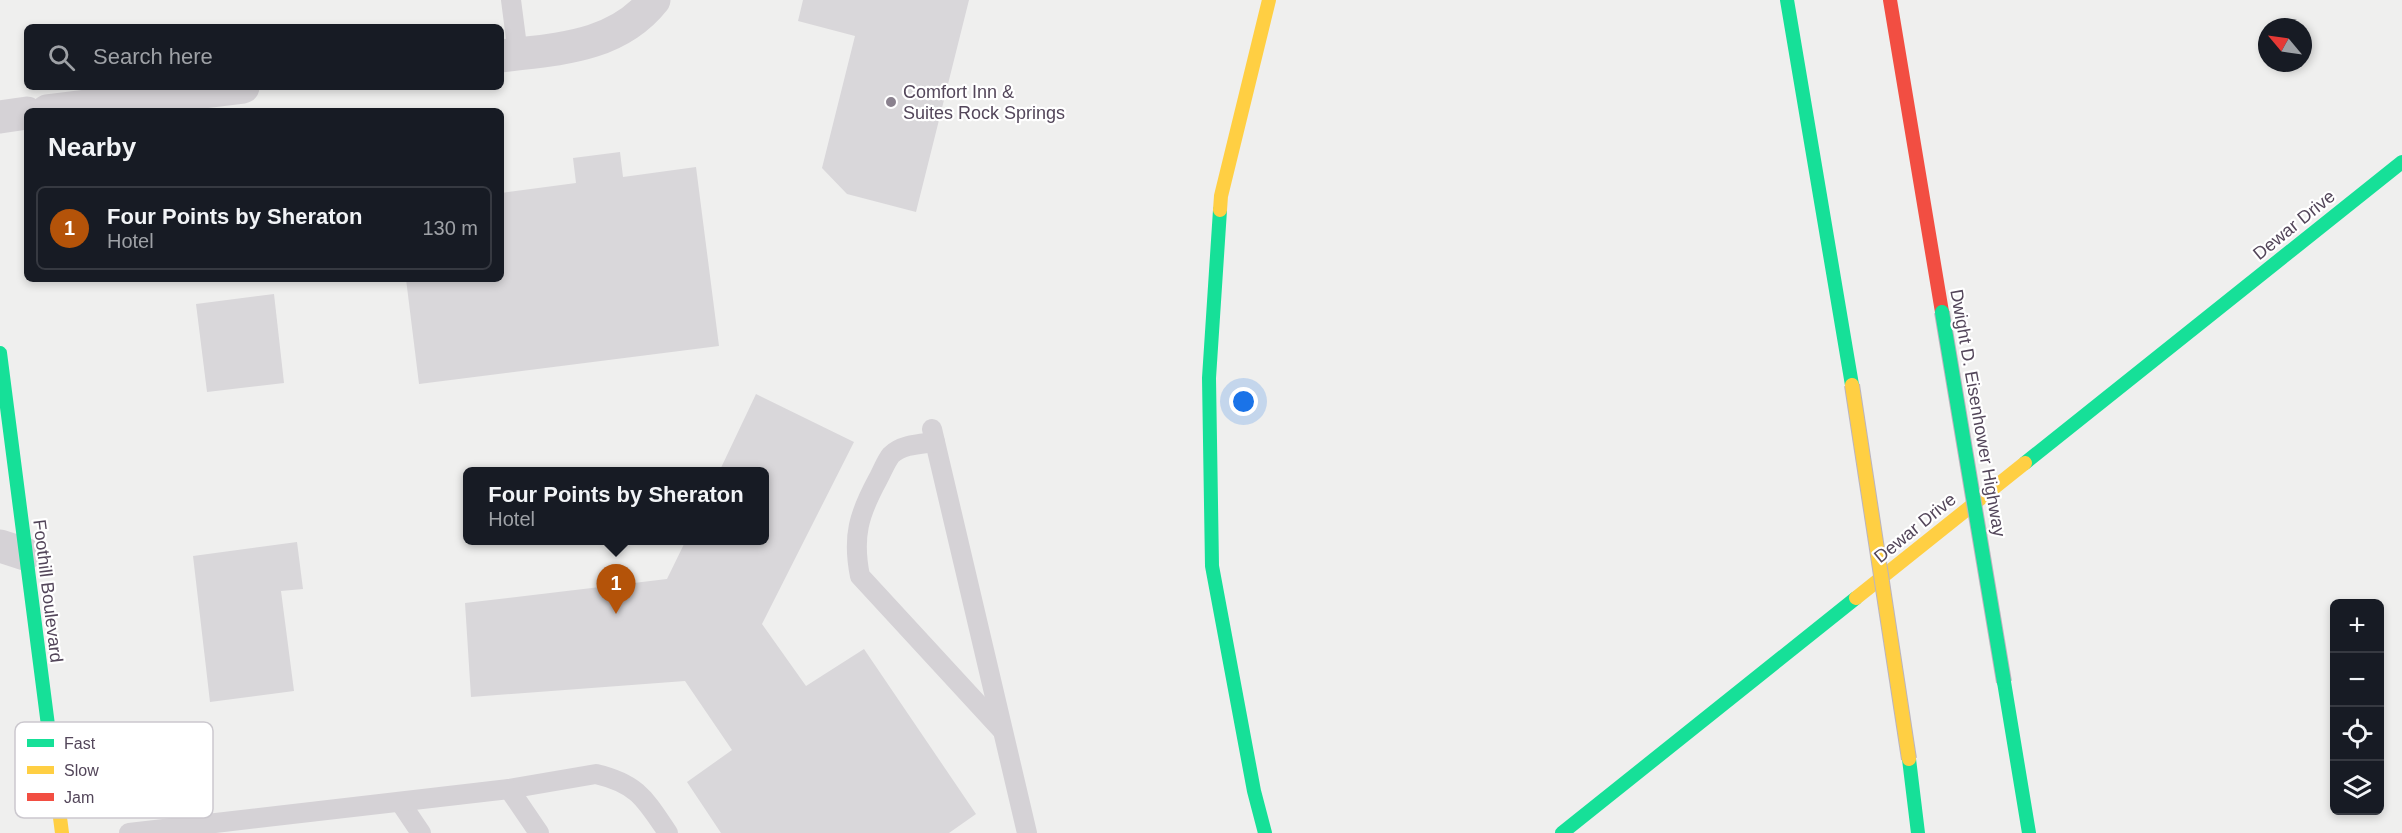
<!DOCTYPE html>
<html lang="en">
<head>
<meta charset="utf-8">
<style>
  :root { --surface:#171b24; --page:#20242c; --text:#f1f3f6; --muted:#9ea1a6; --line:#363941; --accent:#b45309 }
  body { margin:0; font-family:Helvetica,sans-serif; background:var(--page); color:var(--text) }
  .controls { position:absolute; right:18px; bottom:18px; display:grid; overflow:hidden; border-radius:9px; box-shadow:0 3px 9px #0003 }
  .controls button { width:54px; height:54px; display:grid; place-items:center; padding:0; border:0; border-bottom:2px solid var(--line); background:var(--surface); color:var(--text); font:30px sans-serif }
  .compass { position:absolute; left:2258px; top:18px; width:54px; height:54px; border-radius:50%; background:var(--surface); box-shadow:0 3px 9px #0003; rotate:299deg }
  .you { position:absolute; left:1244px; top:402px; width:21px; height:21px; margin:-15px; border:4px solid #fff; border-radius:50%; background:#1a73e8; box-shadow:0 0 0 9px #1a73e833 }
  .badge { display:grid; place-items:center; width:39px; height:39px; border-radius:50%; background:var(--accent); color:#fff; font-size:20px; font-weight:700 }
  .pin { position:absolute; translate:-50% -50px; filter:drop-shadow(0 2px 3px #0008) }
  .pin::after { content:''; position:absolute; top:32px; width:21px; height:18px; background:inherit; clip-path:polygon(0 0,100% 0,50% 100%) }
  .popup { position:absolute; left:463px; top:467px; width:306px; height:78px; box-sizing:border-box; display:grid; place-content:center; border-radius:9px; background:var(--surface); filter:drop-shadow(0 2px 4px #0005); font-size:20px; white-space:nowrap; color:var(--muted) }
  .popup b { font-size:22px; color:var(--text) }
  .popup::after { content:''; position:absolute; left:50%; top:100%; margin-left:-12px; border:12px solid transparent; border-top-color:var(--surface) }
  .list { margin:0; padding:0; list-style:none }
  h2 { display:flex; justify-content:space-between; align-items:center; height:78px; margin:0; padding:0 24px; font-size:26px }
  h2 small { font-size:20px; font-weight:400; color:var(--muted) }
  .list li { display:grid; grid-template-columns:39px 1fr auto; gap:18px; align-items:center; box-sizing:border-box; height:84px; margin:0 12px 12px; padding:0 12px; border:2px solid var(--line); border-radius:9px }
  .list b { display:block; font-size:22px; white-space:nowrap }
  .list p { margin:0; font-size:20px; white-space:nowrap; color:var(--muted) }
  .list em { font-size:20px; font-style:normal; color:var(--muted) }
  .icon { flex:none; width:33px; height:33px; fill:none; stroke:currentColor; stroke-width:2; stroke-linecap:round; stroke-linejoin:round }
  .map { position:relative; flex:none; width:2402px; height:833px; overflow:hidden }
  .search { position:absolute; background:var(--surface); box-shadow:0 3px 9px #0003; left:24px; top:24px; width:480px; height:66px; display:flex; align-items:center; gap:15px; box-sizing:border-box; padding:0 21px; border-radius:9px; color:var(--muted); font-size:22px }
  .panel { position:absolute; background:var(--surface); box-shadow:0 3px 9px #0003; left:24px; top:108px; width:480px; height:174px; border-radius:9px }
  .map>svg:first-child { display:block }
  .building { fill:#d9d7da }
  .lines { fill:none; stroke-linecap:round; stroke-linejoin:round }
  .lane { stroke:#d5d2d6; stroke-width:20 }
  .street { stroke:#d5d2d6; stroke-width:33 }
  .fast { stroke:#16e098; stroke-width:14 }
  .slow { stroke:#ffcf43; stroke-width:14 }
  .jam { stroke:#f24e42; stroke-width:14 }
  .fast-bridge-casing { stroke:#bbb4be; stroke-width:16; stroke-linecap:butt }
  .slow-bridge-casing { stroke:#bbb4be; stroke-width:16; stroke-linecap:butt }
  .fast-bridge { stroke:#16e098; stroke-width:14 }
  .slow-bridge { stroke:#ffcf43; stroke-width:14 }
  .poi-dot { fill:#8a818e; stroke:#fff; stroke-width:2 }
  .labels { text-anchor:middle; stroke-width:4.5; stroke-linejoin:round; paint-order:stroke }
  .poi-label { font-size:18px; fill:#53465a; stroke:#fff; text-anchor:start }
  .street-label { font-size:18px; fill:#53465a; stroke:#fff }
  .key { fill:#fff; stroke:#cbc8ce; stroke-width:1.5 }
  .key-label { font-size:16px; fill:#53465a }
</style>
</head>
<body>
<div class="map">
<svg width="2402" height="833" viewBox="0 0 2402 833">
  <rect width="100%" height="100%" fill="#efefee"/>
  <!-- building -->
  <g class="building">
    <path d="M803,0H969L916,212L847,194L822,168L855,36L798,21Z"/>
    <path d="M620,152L623,177L696,167L719,346L419,384L406,279H501V193L576,183L573,158Z"/>
    <path d="M274,294L284,383L207,392L196,304Z"/>
    <path d="M756,394L854,442L762,624L806,686L864,649L976,814L949,833H721L687,782L732,750L685,681L471,697L465,603L667,579L686,540H765V472H719Z"/>
    <path d="M297,542L303,589L281,591L294,691L210,702L193,556Z"/>
  </g>
  <g class="lines">
    <!-- lane -->
    <g class="lane">
      <path d="M511,0L518,54"/>
      <path d="M932,429L1027,833"/>
      <path d="M935,442C921,444 902,444 891,455C886,461 882,472 878,479C859,514 852,536 860,576L1001,729"/>
      <path d="M509,789L596,774C638,784 645,799 668,833"/>
      <path d="M400,802L421,833"/>
      <path d="M129,833L509,789L539,833"/>
    </g>
    <!-- street -->
    <g class="street">
      <path d="M501,56C556,49 616,48 654,0"/>
      <path d="M47,111L243,87"/>
      <path d="M0,117L27,113"/>
      <path d="M0,546L25,554"/>
    </g>
    <!-- fast -->
    <g class="fast">
      <path d="M1787,0L1852,385"/>
      <path d="M1220,210L1209,378L1212,566L1254,791L1265,833"/>
      <path d="M0,353L49,733"/>
      <path d="M2025,463L2402,162"/>
      <path d="M2004,682L2029,833"/>
      <path d="M1909,759L1918,833"/>
      <path d="M1562,833L1856,598"/>
    </g>
    <!-- slow -->
    <g class="slow">
      <path d="M1220,210L1221,196L1269,0"/>
      <path d="M1856,598L2025,463"/>
      <path d="M49,733L62,833"/>
    </g>
    <!-- jam -->
    <path class="jam" d="M1890,0L1942,312"/>
    <!-- fast-bridge casing -->
    <g class="fast-bridge-casing">
      <path id="fast-bridge" d="M1942,312L2004,682"/>
    </g>
    <!-- slow-bridge casing -->
    <g class="slow-bridge-casing">
      <path id="slow-bridge" d="M1852,385L1909,759"/>
    </g>
    <!-- fast-bridge -->
    <use href="#fast-bridge" class="fast-bridge"/>
    <!-- slow-bridge -->
    <use href="#slow-bridge" class="slow-bridge"/>
  </g>
  <!-- markers -->
  <circle class="poi-dot" cx="891" cy="102" r="6"/>
  <g class="labels">
    <!-- poi labels -->
    <g class="poi-label">
      <text x="903" y="98">Comfort Inn &amp;<tspan x="903" dy="21">Suites Rock Springs</tspan></text>
    </g>
    <!-- street labels -->
    <g class="street-label">
      <text transform="translate(2294 225) rotate(-39)" y="6">Dewar Drive</text>
      <text transform="translate(1978 413) rotate(80)" y="6">Dwight D. Eisenhower Highway</text>
      <text transform="translate(1915 528) rotate(-39)" y="6">Dewar Drive</text>
      <text transform="translate(48 591) rotate(83)" y="6">Foothill Boulevard</text>
    </g>
  </g>
  <!-- legend -->
  <rect x="15" y="722" width="198" height="96" rx="9" class="key"/>
  <rect x="27" y="739" width="27" height="8" fill="#16e098"/>
  <rect x="27" y="766" width="27" height="8" fill="#ffcf43"/>
  <rect x="27" y="793" width="27" height="8" fill="#f24e42"/>
  <g class="key-label">
    <text x="64" y="749">Fast</text>
    <text x="64" y="776">Slow</text>
    <text x="64" y="803">Jam</text>
  </g>
</svg>
<div class="controls">
<button>+</button>
<button>−</button>
<button><svg class="icon" aria-label="locate" viewBox="0 0 24 24"><circle cx="12" cy="12" r="6"/><path d="M12 2v4M12 18v4M2 12h4M18 12h4"/></svg></button>
<button><svg class="icon" aria-label="layers" viewBox="0 0 24 24"><path d="M12 4l9 5-9 5-9-5zM3 14l9 5 9-5"/></svg></button>
</div>
<svg class="compass" viewBox="-18 -18 36 36"><path d="M0-13l5 13h-10z" fill="#e53935"/><path d="M0 13l5-13h-10z" fill="#9ea1a6"/></svg>
<div class="you"></div>
<div class="pin badge" style="left:616px;top:614px">1</div>
<div class="popup"><b>Four Points by Sheraton</b>Hotel</div>
<div class="search"><svg class="icon" aria-label="search" viewBox="0 0 24 24"><circle cx="10" cy="10" r="6"/><path d="M15 15l6 6"/></svg>Search here</div>
<section class="panel">
<h2>Nearby<small></small></h2>
<ul class="list">
<li><span class="badge">1</span><div><b>Four Points by Sheraton</b><p>Hotel</p></div><em>130 m</em></li>
</ul>
</section>
</div>
</body>
</html>
